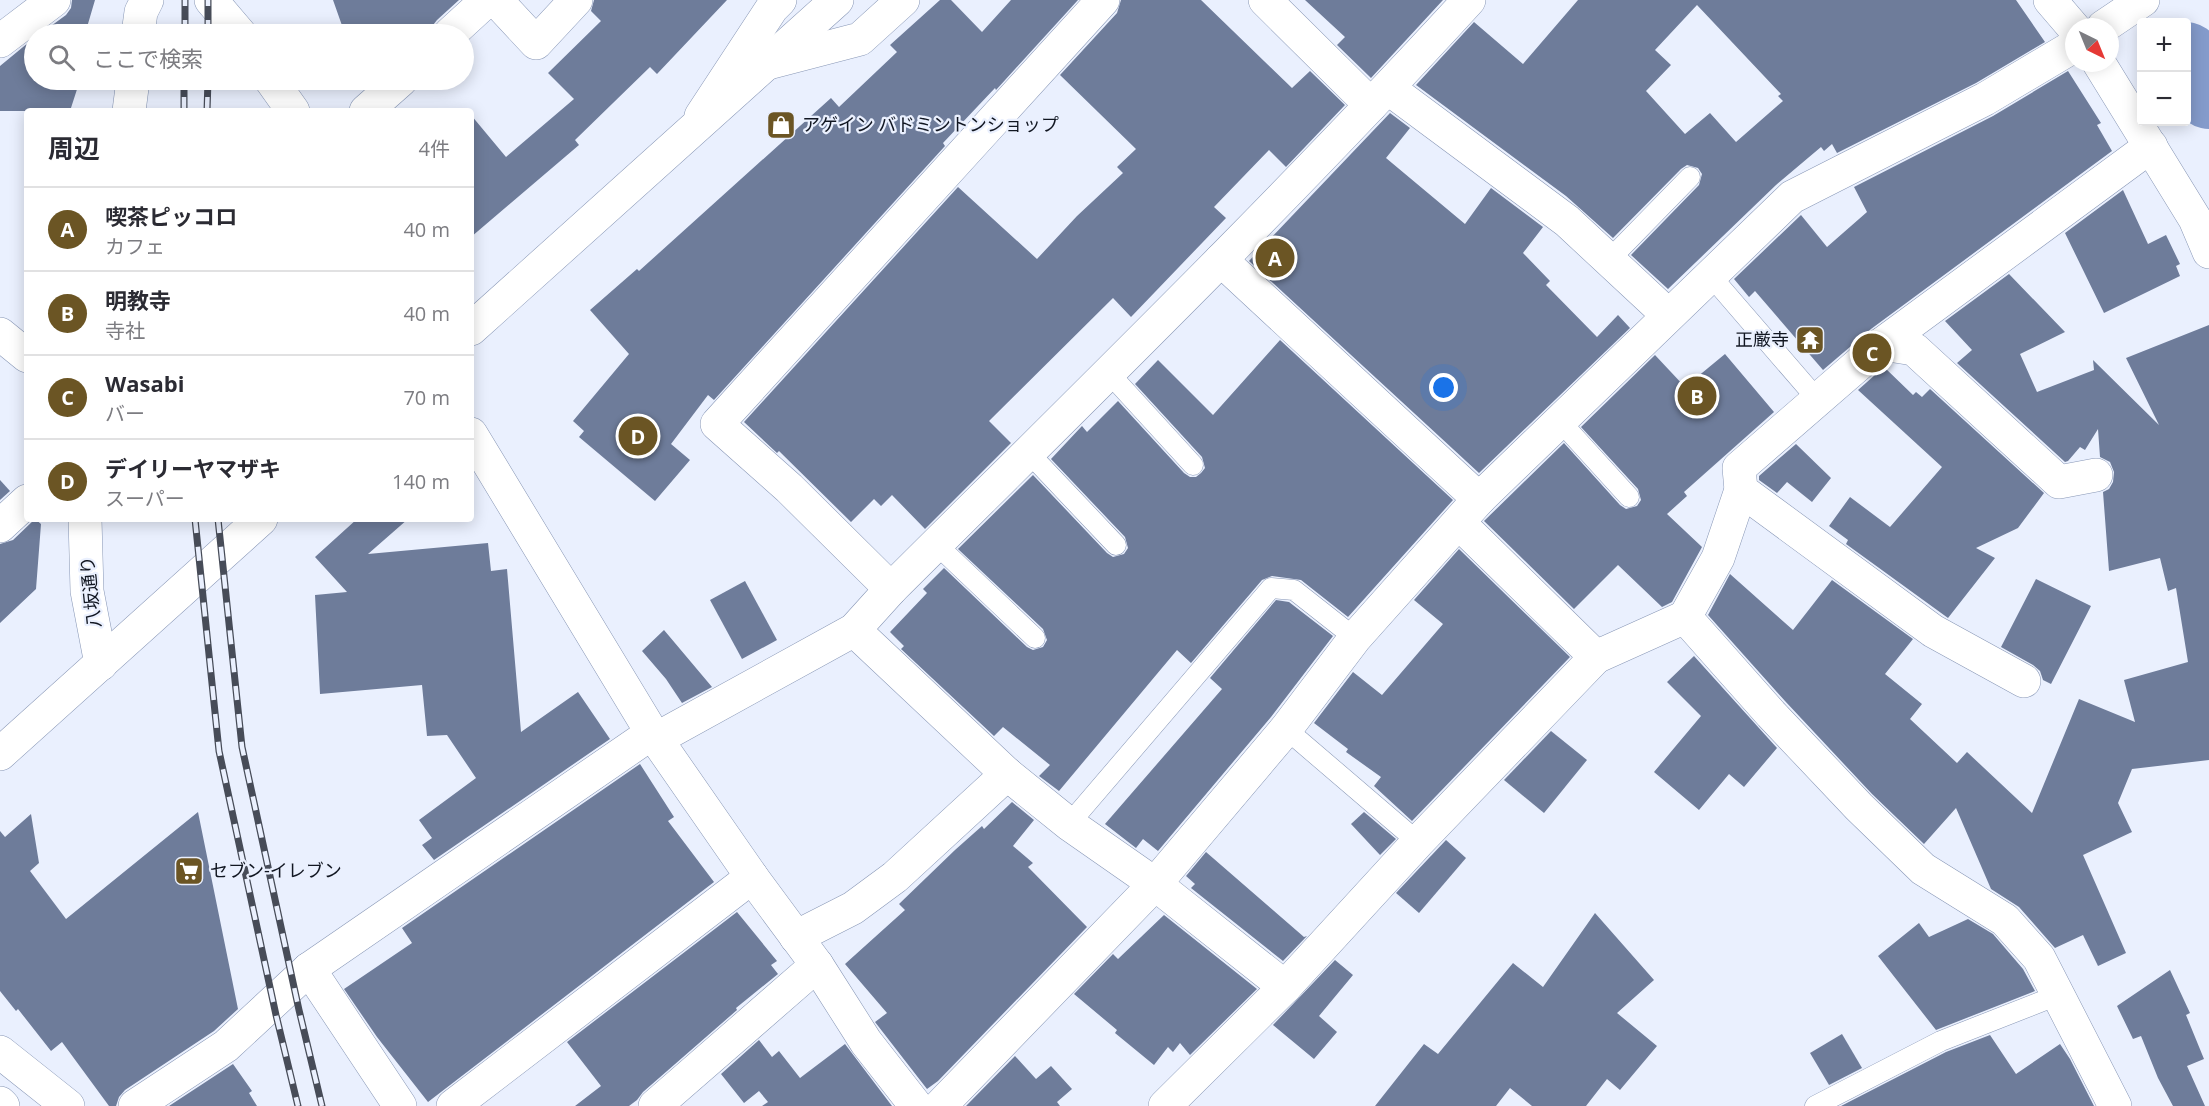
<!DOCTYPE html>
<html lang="ja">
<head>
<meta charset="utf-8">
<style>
  :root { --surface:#fff; --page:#f7f7f7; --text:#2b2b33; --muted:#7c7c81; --line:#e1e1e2; --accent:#6b5524 }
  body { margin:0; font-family:"Open Sans","Noto Sans JP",sans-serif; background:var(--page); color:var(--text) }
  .controls { position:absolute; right:18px; top:18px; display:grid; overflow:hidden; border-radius:6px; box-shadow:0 3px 15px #0003 }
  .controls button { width:54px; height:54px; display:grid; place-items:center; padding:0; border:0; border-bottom:2px solid var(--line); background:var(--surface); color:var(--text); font:30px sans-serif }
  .compass { position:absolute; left:2065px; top:18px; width:54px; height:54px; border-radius:50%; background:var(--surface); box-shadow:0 3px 15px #0003; rotate:137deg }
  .you { position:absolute; left:1444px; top:388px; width:21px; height:21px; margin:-15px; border:4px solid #fff; border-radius:50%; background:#1a73e8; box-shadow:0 0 0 9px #1a73e833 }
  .badge { display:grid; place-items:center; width:39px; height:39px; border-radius:50%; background:var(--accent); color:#fff; font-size:20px; font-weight:700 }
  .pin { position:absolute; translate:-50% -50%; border:3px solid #fff; box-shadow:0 2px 6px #0006 }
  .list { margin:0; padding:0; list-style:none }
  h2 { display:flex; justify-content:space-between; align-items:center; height:78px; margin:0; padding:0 24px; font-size:26px }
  h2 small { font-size:20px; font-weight:400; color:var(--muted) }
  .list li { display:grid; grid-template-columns:39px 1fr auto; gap:18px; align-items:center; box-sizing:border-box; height:84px; padding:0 24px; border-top:2px solid var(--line) }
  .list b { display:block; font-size:22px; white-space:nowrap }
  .list p { margin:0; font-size:20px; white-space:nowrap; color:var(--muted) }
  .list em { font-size:20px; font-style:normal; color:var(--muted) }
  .icon { flex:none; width:33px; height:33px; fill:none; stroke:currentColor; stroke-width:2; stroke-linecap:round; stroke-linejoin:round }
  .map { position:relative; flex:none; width:2209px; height:1106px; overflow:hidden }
  .search { position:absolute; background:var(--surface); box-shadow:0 3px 15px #0003; left:24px; top:24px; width:450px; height:66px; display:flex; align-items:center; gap:15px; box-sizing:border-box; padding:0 21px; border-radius:33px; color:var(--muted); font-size:22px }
  .panel { position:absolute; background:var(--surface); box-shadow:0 3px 15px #0003; left:24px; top:108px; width:450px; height:414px; border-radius:6px }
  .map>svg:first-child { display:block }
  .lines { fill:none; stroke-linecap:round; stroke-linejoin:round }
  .river { stroke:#849bcb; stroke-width:70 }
  .building { fill:#6e7c9a; fill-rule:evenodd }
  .lane-casing { stroke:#8897b6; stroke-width:21 }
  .street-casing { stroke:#8897b6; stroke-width:34 }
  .secondary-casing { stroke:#8897b6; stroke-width:34 }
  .lane { stroke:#fff; stroke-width:20 }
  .street { stroke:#fff; stroke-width:33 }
  .secondary { stroke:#fff; stroke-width:33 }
  .rail-casing { stroke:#474c58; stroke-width:7 }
  .rail { stroke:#eaf0fe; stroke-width:4.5; stroke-dasharray:14; stroke-linecap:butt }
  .labels { text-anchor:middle; stroke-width:4.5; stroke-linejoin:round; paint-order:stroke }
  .poi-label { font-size:18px; fill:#111621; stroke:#eaf0fe; text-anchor:start }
  .street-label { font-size:18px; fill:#111621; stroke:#eaf0fe }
</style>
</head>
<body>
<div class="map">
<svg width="2209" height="1106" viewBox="0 0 2209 1106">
  <rect width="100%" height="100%" fill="#eaf0fe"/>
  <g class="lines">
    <!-- river -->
    <path class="river" d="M2186,57L2209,94"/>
  </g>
  <!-- building -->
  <g class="building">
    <path d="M72,0H95L85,34H40L66,15L71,8Z"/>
    <path d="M333,0H459L437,20L426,34H345Z"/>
    <path d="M594,0H727L657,74L650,67L575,140L579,145L471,237V115L506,157L574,99L548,73L601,21L591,11Z"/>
    <path d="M940,0H951L982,32L1011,0H1078L996,90L995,88L943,143L945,146L714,400L708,395L671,444L690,460L655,501L579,437L584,431L573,421L629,354L590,310L637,269L639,271L831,98L839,107L897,52L890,45Z"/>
    <path d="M1121,0H1201L1292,88L1310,71L1345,105L1286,167L1269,150L1214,207L1226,218L1131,317L1113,298L989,421L1011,443L925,529L892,495L881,506L874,499L851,522L779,451L777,453L744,422L958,187L1037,259L1077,216L1123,173L1117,167L1136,149L1060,75L1117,13Z"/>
    <path d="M1305,0H1443L1371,78L1337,45L1345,37Z"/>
    <path d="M1578,0H2016L2045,42L1976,83L1837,153L1832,144L1824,151L1821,147L1776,185L1668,289L1631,255L1699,185L1702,174L1698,168L1687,165L1681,169L1613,238L1566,196L1416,85L1474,22L1523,64ZM1697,5L1781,94L1778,96L1783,101L1736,142L1710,113L1685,134L1646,91L1671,65L1655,50Z"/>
    <path d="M34,38V80H80L70,111H0V66Z"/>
    <path d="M2068,71L2101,123L2097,125L2112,151L1871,329L1823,370L1755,291L1749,297L1734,279L1801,215L1827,247L1867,212L1854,187L1993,116Z"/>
    <path d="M1390,113L1410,128L1386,158L1465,224L1491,188L1543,227L1523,253L1550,281L1546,285L1597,337L1618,315L1630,328L1479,473L1249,261Z"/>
    <path d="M2123,190L2148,244L2166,235L2180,264L2176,266L2180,276L2104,313L2065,233Z"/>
    <path d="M2009,274L2065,332L2020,354L2037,392L2094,370L2093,360L2159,425L2126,358L2209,325V760L2132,769L2118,803L2132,832L2083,855L2126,953L2098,966L2083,935L2055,948L2019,907L1991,889L1956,808L1924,844L1872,794L1785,701L1708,615L1730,574L1793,630L1832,580L1913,639L1885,674L1922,704L1910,719L1957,763L1967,752L2032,813L2079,699L2135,722L2124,680L2188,662L2176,588L2168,591L2160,558L2109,571L2103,492L2109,489L2113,482L2114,472L2110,462L2100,457L2098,429L2085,450L2080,447L2068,461L2065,462L1957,363L1972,350L1945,321Z"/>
    <path d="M1280,340L1453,500L1348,617L1301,580L1272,576L1262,580L1191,663L1177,650L1059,791L1039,776L1050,765L1003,727L994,736L901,649L904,646L890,632L927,593L923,589L944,568L1027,647L1033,650L1043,647L1047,640L1043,629L958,549L1033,475L1107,553L1113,557L1124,554L1128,548L1125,537L1051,459L1082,426L1087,432L1118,401L1184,473L1190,477H1196L1201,473L1205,468L1202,457L1135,384L1158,360L1213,415Z"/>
    <path d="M1725,354L1774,412L1684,492L1687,496L1667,514L1702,547L1672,602L1662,607L1618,565L1574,609L1484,521L1564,443L1620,505L1626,509L1637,506L1641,500L1638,489L1581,427L1655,355L1685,387Z"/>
    <path d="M1884,367L1913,395L1916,392L1922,397L1930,389L2044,493L2018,528L1976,548L1995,558L1948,618L1846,544L1848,540L1829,526L1850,497L1890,527L1942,467L1858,390Z"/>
    <path d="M1796,444L1831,478L1812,502L1787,482L1777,493L1759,480V476Z"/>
    <path d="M0,480L10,491L0,500Z"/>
    <path d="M35,519L41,524L36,589L0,623V544L13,540Z"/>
    <path d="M357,519H408L368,554L488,543L491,571L507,569L521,732L578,692L610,739L434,860L422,845L432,838L419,820L476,778L447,735L427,736L422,685L320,694L315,595L347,592L315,557Z"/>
    <path d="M1459,549L1570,657L1412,821L1374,786L1381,777L1346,752L1348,749L1314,723L1353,672L1382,695L1443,624L1414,600Z"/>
    <path d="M2036,579L2091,606L2051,684L2043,680L2040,671L2033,665L2001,647Z"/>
    <path d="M745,581L777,640L742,659L710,600Z"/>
    <path d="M1276,600L1289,602L1333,636L1271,717L1158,851L1143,839L1136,848L1105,824L1222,689L1210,678Z"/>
    <path d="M664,630L712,687L682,703L666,679L642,651Z"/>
    <path d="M1694,656L1777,748L1744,787L1729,774L1699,810L1654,772L1701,716L1667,682Z"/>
    <path d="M1551,731L1587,760L1544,813L1504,780Z"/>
    <path d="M640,764L674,817L668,821L714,882L428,1102L377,1037L344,989L412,943L402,928Z"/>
    <path d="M1012,802L1034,820L1013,846L1033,863L1028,867L1087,927L938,1081L927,1089L875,1022L887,1013L845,964L905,910L899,904L955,850L982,826L984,829Z"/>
    <path d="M198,812L238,1009L214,1031L125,1090L119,1097L116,1106H109L62,1042L51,1051L18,1009L16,1011L0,991V831L5,837L31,814L39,863L30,871L66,919Z"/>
    <path d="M1364,812L1396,839L1380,855L1351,824Z"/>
    <path d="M1446,840L1466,858L1419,913L1396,893Z"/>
    <path d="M1206,852L1304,937L1307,936L1283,961L1191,888L1195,884L1186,876Z"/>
    <path d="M737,912L777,961L771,965L778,974L736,1008L737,1010L643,1092L637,1100L629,1106H575L601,1086L567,1042Z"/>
    <path d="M1595,913L1654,980L1617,1013L1657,1046L1620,1090L1607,1079L1586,1106H1532L1510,1088L1496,1106H1375L1424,1044L1438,1054L1513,963L1543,987Z"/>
    <path d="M1164,915L1257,989L1190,1055L1180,1043L1173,1052L1168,1047L1154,1065L1115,1033L1117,1030L1074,994L1113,954L1118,959Z"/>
    <path d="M1968,919L1993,934L2023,969L2035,991L1936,1030L1878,956L1919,923L1929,937Z"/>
    <path d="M1335,960L1353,975L1319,1016L1337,1032L1314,1059L1273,1025Z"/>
    <path d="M2170,970L2190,1013L2186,1015L2204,1059L2187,1066L2205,1106H2173L2158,1078L2141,1036L2133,1039L2117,1006Z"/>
    <path d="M1842,1034L1862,1068L1829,1085L1810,1053Z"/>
    <path d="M1990,1035L2016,1074L2060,1044L2070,1059L2094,1106H1841L1946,1052Z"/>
    <path d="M759,1040L772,1057L779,1051L800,1078L845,1044L892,1106H762L768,1102L759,1091L744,1103L721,1074Z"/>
    <path d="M1015,1056L1036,1079L1051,1066L1072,1089L1057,1102L1060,1106H966Z"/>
    <path d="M233,1064L252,1091L249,1093L257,1106H169Z"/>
  </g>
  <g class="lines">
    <!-- lane casing -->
    <g class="lane-casing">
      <g id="lane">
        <path d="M1609,260L1690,177"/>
        <path d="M1710,275L1817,399"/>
        <path d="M1108,372L1193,465"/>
        <path d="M1559,420L1629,497"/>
        <path d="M1028,452L1116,545"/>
        <path d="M936,544L1035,638"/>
        <path d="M1286,729L1418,842"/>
        <path d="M1069,824L1271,588L1294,590L1355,638"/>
        <path d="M1815,1106L1941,1041L2058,995"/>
      </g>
    </g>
    <!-- street casing -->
    <g class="street-casing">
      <g id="street">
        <path d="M496,0L536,43L576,0"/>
        <path d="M1265,0L1371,105"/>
        <path d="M2050,0L2074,28"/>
        <path d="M2103,27L2143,0"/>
        <path d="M450,34L487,0"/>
        <path d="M0,41L54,0"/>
        <path d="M768,63L860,39L903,0"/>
        <path d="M2099,63L2195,219L2209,252"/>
        <path d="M1388,88L1567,221L1668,315"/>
        <path d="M366,111L401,80"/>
        <path d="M701,116L772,8L780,0"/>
        <path d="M1221,260L1479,499"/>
        <path d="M0,334L27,356"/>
        <path d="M1882,344L2151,146"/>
        <path d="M0,526L27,501"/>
        <path d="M891,589L789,488L717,424L1103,0"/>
        <path d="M1685,617L1718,558L1741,490"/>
        <path d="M854,630L1007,774L1069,824L1155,884L1285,987L1165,1106"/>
        <path d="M1596,657L1685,617L1771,714L1859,807L1923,869L2005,920L2039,958L2115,1106"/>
        <path d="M2024,681L1933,631L1741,490L1739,468L1882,344L1914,349L2059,482L2096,475"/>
        <path d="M658,738L854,630L891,589C1086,395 1283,203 1469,0"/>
        <path d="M796,937L853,908L895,877L1007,774"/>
        <path d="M309,969L400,1106"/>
        <path d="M1285,987L1418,842L1596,657L1459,523"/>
        <path d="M0,1052L68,1106"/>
        <path d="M0,1103L3,1106"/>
        <path d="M135,1106L226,1046L309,969L652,733"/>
        <path d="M453,1106L752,877"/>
        <path d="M655,1106L817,965L866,1042L916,1106"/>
        <path d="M940,1106L1155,884L1286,729L1355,638L1479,499L1792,197L1985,99L2074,46"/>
      </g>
    </g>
    <!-- secondary casing -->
    <g class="secondary-casing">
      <g id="secondary">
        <path d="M211,0L240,34"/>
        <path d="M138,34L141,12L147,0"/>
        <path d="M271,80L293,111"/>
        <path d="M129,111L133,80"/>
        <path d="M471,329L837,0"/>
        <path d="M471,434L652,733L752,877L817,965"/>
        <path d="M85,519L87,591L101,664"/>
        <path d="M0,754L261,519"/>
      </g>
    </g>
    <!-- lane -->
    <use href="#lane" class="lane"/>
    <!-- street -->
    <use href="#street" class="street"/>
    <!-- secondary -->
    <use href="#secondary" class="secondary"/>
    <!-- rail casing -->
    <g class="rail-casing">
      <g id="rail">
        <path d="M185,34V0"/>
        <path d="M208,34V0"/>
        <path d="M184,111V80"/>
        <path d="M207,111L208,80"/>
        <path d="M195,519L219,751L276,1015L298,1106"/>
        <path d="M218,519L242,747L299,1010L322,1106"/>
      </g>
    </g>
    <!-- rail -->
    <use href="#rail" class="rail"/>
  </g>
  <!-- icons -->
  <defs>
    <g id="shop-square" transform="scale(1.5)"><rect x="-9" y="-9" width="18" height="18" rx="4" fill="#6b5524" stroke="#eaf0fe"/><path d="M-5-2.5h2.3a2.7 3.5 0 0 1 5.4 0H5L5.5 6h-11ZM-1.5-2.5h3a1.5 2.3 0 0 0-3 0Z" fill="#fff"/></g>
    <g id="temple-square" transform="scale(1.5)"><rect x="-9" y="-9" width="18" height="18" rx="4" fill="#6b5524" stroke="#eaf0fe"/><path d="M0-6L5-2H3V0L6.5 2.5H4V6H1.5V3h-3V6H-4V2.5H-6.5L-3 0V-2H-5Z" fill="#fff"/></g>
    <g id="supermarket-square" transform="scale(1.5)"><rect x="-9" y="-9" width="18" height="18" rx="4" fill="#6b5524" stroke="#eaf0fe"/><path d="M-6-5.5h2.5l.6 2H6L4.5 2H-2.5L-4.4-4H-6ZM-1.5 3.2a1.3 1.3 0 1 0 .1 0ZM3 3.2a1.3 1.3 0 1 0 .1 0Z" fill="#fff"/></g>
  </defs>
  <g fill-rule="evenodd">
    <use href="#shop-square" x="781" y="125"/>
    <use href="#temple-square" x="1810" y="340"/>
    <use href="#supermarket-square" x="189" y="871"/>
  </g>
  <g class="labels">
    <!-- poi labels -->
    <g class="poi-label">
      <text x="802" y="131">アゲイン バドミントンショップ</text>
      <text x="1789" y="346" text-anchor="end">正厳寺</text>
      <text x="210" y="877">セブン-イレブン</text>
    </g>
    <!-- street labels -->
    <g class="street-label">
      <text transform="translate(91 592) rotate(-96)" y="6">八坂通り</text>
    </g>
  </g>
</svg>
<div class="controls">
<button>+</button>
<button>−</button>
</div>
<svg class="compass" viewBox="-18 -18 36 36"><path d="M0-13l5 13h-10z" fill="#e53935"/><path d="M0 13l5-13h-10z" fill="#7c7c81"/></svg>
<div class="you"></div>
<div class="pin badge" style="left:1275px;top:258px">A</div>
<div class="pin badge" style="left:1697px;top:396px">B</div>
<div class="pin badge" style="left:1872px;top:353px">C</div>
<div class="pin badge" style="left:638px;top:436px">D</div>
<div class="search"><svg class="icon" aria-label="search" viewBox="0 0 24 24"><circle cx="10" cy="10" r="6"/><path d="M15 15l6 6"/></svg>ここで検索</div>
<section class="panel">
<h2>周辺<small>4件</small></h2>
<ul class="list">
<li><span class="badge">A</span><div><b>喫茶ピッコロ</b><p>カフェ</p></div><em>40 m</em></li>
<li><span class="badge">B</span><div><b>明教寺</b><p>寺社</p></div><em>40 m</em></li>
<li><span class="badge">C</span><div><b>Wasabi</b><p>バー</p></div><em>70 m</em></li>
<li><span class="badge">D</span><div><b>デイリーヤマザキ</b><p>スーパー</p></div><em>140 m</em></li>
</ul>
</section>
</div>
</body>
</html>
